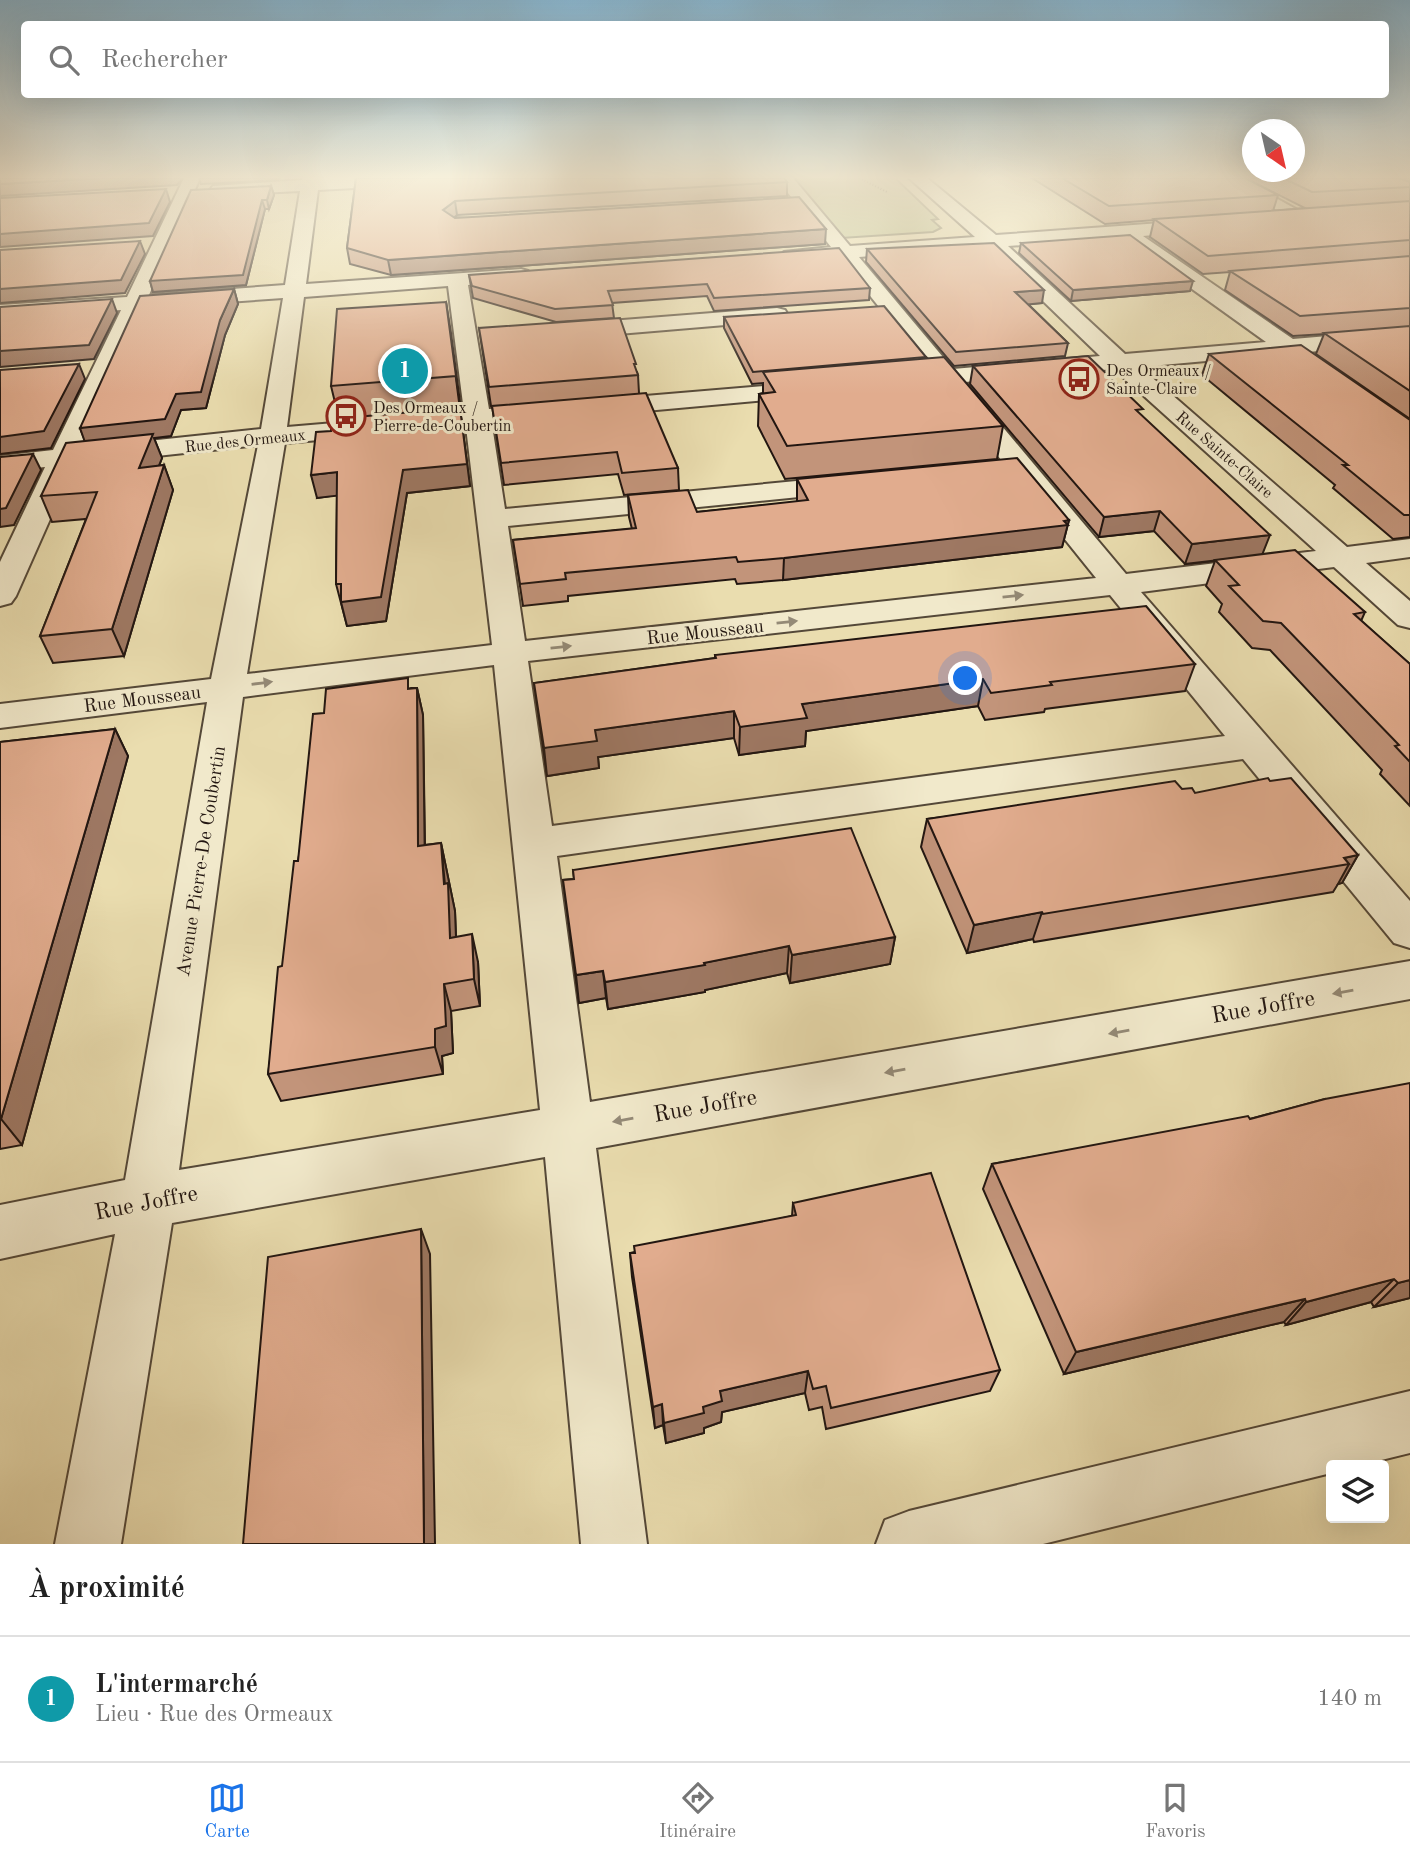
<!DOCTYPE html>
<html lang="fr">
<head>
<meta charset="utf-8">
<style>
  :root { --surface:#fff; --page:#f6f6f6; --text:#222; --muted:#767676; --line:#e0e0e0; --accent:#1a73e8 }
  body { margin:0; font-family:"Old Standard TT",serif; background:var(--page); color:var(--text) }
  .controls { position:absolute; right:21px; bottom:21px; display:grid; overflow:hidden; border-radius:7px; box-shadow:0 7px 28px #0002 }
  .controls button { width:63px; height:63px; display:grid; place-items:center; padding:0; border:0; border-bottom:2px solid var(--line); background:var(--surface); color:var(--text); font:35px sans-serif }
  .compass { position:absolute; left:1242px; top:119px; width:63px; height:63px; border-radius:50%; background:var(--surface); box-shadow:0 7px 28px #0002; rotate:146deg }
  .you { position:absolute; left:966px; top:679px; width:24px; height:24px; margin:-18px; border:5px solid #fff; border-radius:50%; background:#1a73e8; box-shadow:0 0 0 10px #1a73e833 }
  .badge { display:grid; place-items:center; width:46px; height:46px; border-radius:50%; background:var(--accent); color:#fff; font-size:23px; font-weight:700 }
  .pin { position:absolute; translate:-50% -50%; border:4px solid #fff; box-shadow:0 2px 7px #0006 }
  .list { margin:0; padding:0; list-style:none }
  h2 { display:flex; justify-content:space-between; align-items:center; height:91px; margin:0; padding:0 28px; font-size:30px }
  h2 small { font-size:23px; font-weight:400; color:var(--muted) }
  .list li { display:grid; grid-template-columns:46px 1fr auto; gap:21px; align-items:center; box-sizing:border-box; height:126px; padding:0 28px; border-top:2px solid var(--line) }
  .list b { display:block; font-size:26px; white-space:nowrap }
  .list p { margin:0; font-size:23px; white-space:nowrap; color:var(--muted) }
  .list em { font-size:23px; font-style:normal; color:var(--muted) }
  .icon { flex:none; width:38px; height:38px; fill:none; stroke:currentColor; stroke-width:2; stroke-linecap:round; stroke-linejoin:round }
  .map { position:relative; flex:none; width:1410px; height:1544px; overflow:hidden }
  .search { position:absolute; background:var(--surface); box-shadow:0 7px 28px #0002; left:21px; right:21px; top:21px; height:77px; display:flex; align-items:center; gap:18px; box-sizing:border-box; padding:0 24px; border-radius:7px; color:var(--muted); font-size:26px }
  .sheet { height:217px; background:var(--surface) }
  nav { display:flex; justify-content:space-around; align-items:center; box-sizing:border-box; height:98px; border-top:2px solid var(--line); background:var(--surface); font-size:19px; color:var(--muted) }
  nav a { display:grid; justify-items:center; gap:4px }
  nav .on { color:var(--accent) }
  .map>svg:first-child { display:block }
  .green { fill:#bbc088; stroke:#6e6b4c; stroke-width:2 }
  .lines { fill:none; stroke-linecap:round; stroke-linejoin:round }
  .minor-casing { stroke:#544838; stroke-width:4 }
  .path { stroke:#221611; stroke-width:2; stroke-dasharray:1 2; stroke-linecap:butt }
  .minor { fill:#f1e9cb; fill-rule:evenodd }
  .wall { fill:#c2947a; stroke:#221611; stroke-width:2 }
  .shaded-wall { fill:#9e7863; stroke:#221611; stroke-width:2 }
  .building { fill:#e1ac8e; stroke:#221611; stroke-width:2 }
  .oneway { fill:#948a77 }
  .labels { text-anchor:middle; stroke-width:6; stroke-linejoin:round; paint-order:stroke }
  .far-poi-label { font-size:16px; fill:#221611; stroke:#f1e9cb; text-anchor:start }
  .far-street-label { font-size:16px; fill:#221611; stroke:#f1e9cb }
  .street-label { font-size:19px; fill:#221611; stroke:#f1e9cb }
  .near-street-label { font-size:23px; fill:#221611; stroke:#f1e9cb }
</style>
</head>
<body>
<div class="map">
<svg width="1410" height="1544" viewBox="0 0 1410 1544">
  <rect width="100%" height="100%" fill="#eaddaf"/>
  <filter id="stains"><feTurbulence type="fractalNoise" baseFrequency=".00286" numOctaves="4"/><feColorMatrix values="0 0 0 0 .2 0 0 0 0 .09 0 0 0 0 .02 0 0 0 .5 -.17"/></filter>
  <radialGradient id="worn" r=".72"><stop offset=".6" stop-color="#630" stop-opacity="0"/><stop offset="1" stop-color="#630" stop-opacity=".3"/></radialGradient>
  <!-- green -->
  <path class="green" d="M790,178H895L938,219L932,220L941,228L933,232L841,238Z"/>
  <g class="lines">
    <!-- minor casing -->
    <g class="minor-casing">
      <g id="minor">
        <path d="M184,178H200L149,295L285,285L300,191L219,195L210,190L213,186L302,180L303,178H455L453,182L447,183L318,190L306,284L521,269L528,271L531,275L528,279L521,281L468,285L489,409L812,382L821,384L824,389L821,394L812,396L492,425L505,509L849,476L859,478L863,484L859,490L849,492L508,526L525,641L1096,578L941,385L910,387L901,385L898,380L901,375L930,371L840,258L784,260L781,256L784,252L831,247L776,178H793L850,246L975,237L909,178H927L996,235L1202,220L1211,226L1209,230L1143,236L1293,339L1410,329V343L1308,352L1305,358L1297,360L1283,354L1140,367L1347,547L1410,539V557L1366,563L1410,601V628L1398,625L1334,567L1141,592L1410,901V948L1394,943L1243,759L557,856L590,1102L1410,961V999L596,1148L647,1544H581L545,1157L172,1223L121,1544H55L115,1234L0,1259V1205L125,1180L207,702L0,728V704L211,679L258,445L74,465L16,596L11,603L0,606V562L45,467L0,472V456L53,450L121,310L0,319V305L127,297ZM1121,238L1266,342L1125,354L1008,246ZM987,247L1100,356L953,369L859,257ZM448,286L464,412L287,427L304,297ZM283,298L261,429L82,448L143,308ZM1114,369L1316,551L1126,574L965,382ZM466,427L492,645L247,674L285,443ZM1110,595L1225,736L552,826L528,661ZM494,665L540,1110L179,1170L243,697Z"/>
        <path d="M1220,178H1240L1312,218L1309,222H1297Z"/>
        <path d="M777,308L785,310L788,315L785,320L571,338L563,336L560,331L563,326L571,324Z"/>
        <path d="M1410,1391V1453L1361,1465H1331V1473L1043,1544H876L885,1520L909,1511Z"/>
      </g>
    </g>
    <!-- path -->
    <path class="path" d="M859,178L887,192"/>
    <!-- minor -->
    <use href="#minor" class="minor"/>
  </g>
  <!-- wall -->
  <g class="wall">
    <path d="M199,178H279L278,180L201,184Z"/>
    <path d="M356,178L787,182V196L457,215L454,217L825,244L391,275L350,264L347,248Z"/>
    <path d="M1032,178H1245L1278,195L1273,211L1305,208L1245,178H1410V419L1316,354L1324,334L1293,336L1225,290L1230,272L1203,274L1150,237L1154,220L1105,224Z"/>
    <path d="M271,186L274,195L269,209H265L246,285L153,292L150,281Z"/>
    <path d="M1021,243L1190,291L1071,301L1019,253Z"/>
    <path d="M867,249L1042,303L1028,304L1068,343L1065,356L954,366L866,262Z"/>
    <path d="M469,275L870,288L869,300L714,311L707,296L612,303L614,318L556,322L473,298Z"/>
    <path d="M234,289L238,304L225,335L206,408L181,410L171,436L154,438L162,458L159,466L164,465L173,490L124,656L53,663L40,636L86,519L52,522L41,496L85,441L80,428Z"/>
    <path d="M446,302L470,486L407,493L386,621L347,626L336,584L337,495L317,498L331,431L339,419L331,386Z"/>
    <path d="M724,317L926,357L1003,426L997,459L785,479L758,426L759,394L763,393V383L752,384L724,328Z"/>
    <path d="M479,328L637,372L638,375L639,393L678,468L679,490L624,495L618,474L504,485L492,406H491Z"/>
    <path d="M1209,354L1410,420V537L1393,539L1333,488L1335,485L1202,375Z"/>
    <path d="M973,366L1141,415L1262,554L1365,612L1361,621L1410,664V806L1380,774L1382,770L1270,650L1252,648L1219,612L1222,604L1206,586L1215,561L1185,564L1154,531L1099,537L970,384Z"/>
    <path d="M797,479L1069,520L1062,547L783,580L737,584L735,579L568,596V601L523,606L513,540L632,529L629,517L628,495L697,512L797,502Z"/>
    <path d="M715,655L1195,664L1185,691L1045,709L1044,712L985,720L978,706L806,731L805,746L739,755L734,738L598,757L599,768L547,776L534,683L715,658Z"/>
    <path d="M411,688H417L423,715L425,845L441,843L455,911L456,937L478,962L480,1006L451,1011L453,1053L442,1056L443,1074L281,1101L268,1074L298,861L324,713Z"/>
    <path d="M115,729L128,756L22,1145L0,1149V742Z"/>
    <path d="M1182,789L1195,793L1358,855L1342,883L1338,884L1333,892L1034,942L1033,939L967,953L921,847L927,819Z"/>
    <path d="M573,870L895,937L890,964L790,983L787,973L705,990V992L608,1009L606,998L579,1003L563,880L574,879Z"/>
    <path d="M1325,1099L1410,1298L1374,1307L1371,1302L1286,1325L1284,1322L1064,1374L983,1189L992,1164L1250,1119Z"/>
    <path d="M793,1203L1000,1370L990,1391L826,1429L822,1407L809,1410L805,1393L722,1412L721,1422L704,1428V1433L666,1443L663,1425L655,1428L632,1277L630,1253L792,1216Z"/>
  </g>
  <!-- shaded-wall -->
  <g class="shaded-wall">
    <path d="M103,178H183L177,185L0,196V184Z"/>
    <path d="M271,186L274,195L269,209L267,200Z"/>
    <path d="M166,189L170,202L153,236L0,247V234Z"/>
    <path d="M262,200L265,209L246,285L153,292L150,281Z"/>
    <path d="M455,201L457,215L446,225L443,210Z"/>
    <path d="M826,229L825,244L391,275L388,260Z"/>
    <path d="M140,241L145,254L125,293L0,303V289Z"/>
    <path d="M1193,281L1190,291L1071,301L1073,290Z"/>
    <path d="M234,289L238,304L225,335L206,408L181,410L171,436L154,438L162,458L148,493L139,468L86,445L80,428L176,394L220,320Z"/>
    <path d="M1044,290L1042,303L1013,306L1015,292Z"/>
    <path d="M112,299L117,313L94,359L0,367V351Z"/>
    <path d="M446,302L451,333L461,410L456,376Z"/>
    <path d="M79,364L85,379L51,448L0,454V437Z"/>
    <path d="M460,408L470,486L407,493L386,621L347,626L341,602L403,470Z"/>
    <path d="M33,454L41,470L14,525L0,527V509Z"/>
    <path d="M164,465L173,490L124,656L112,629Z"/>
    <path d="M337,472L343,495L317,498L311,475Z"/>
    <path d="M1160,511L1154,531L1099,537L1104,517Z"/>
    <path d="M1069,520L1062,547L783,580L784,558Z"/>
    <path d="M1270,535L1262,555L1185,564L1192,544Z"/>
    <path d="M983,679L978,706L806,731L805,746L739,755L740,727L802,704Z"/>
    <path d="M417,688L423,715L425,874L418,846Z"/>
    <path d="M734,711V738L598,757L599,768L547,776L544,748L595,730Z"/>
    <path d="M115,729L128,756L22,1145L1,1119Z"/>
    <path d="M441,843L455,911L457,965L450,938Z"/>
    <path d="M1358,855L1342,883L1338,884L1349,864L1344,858Z"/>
    <path d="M1042,912L1033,939L967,953L974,925Z"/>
    <path d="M472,934L478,962L480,1006L474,979Z"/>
    <path d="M895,937L890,964L790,983L792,955Z"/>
    <path d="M789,946L787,973L705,990V992L608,1009L605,982Z"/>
    <path d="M603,971L606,998L579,1003L576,975Z"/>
    <path d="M444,984L451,1011L453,1053L442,1056L443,1074L435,1047V1029Z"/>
    <path d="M421,1229L430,1254L435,1544H424Z"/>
    <path d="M1394,1279L1371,1302L1286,1325L1306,1302Z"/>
    <path d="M1410,1280V1298L1374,1307L1398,1283Z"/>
    <path d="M1305,1299L1284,1322L1064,1374L1076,1352Z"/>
    <path d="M808,1371L805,1393L722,1412L721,1422L704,1428V1433L666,1443L664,1423L720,1391Z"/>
    <path d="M662,1404L663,1425L655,1428L653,1407Z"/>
  </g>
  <!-- building -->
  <g class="building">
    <path d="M0,178H103L0,184Z"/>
    <path d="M356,178H784L787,182L455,201L443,210L455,218L799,197L826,229L388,260L347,248Z"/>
    <path d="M1062,178H1245L1278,195L1109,206Z"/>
    <path d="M1283,178H1399L1410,182V187L1312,192Z"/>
    <path d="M271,186L267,200H262L243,275L150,281L191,190Z"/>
    <path d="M166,189L149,223L0,234V198Z"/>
    <path d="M1410,201V240L1208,256L1154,219Z"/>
    <path d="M1130,235L1193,281L1073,290L1021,243Z"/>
    <path d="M140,241L121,280L0,289V250Z"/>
    <path d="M994,243L1044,290L1015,292L1068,343L956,352L867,249Z"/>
    <path d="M839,248L870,288L714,298L707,284L608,291L613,305L555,309L472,286L469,275Z"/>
    <path d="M1410,256V308L1300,316L1230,271Z"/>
    <path d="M234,289L220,320L201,392L176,394L165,419L80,428L140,296Z"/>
    <path d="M112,299L89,345L0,351V307Z"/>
    <path d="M446,302L456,376L331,386L337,309Z"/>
    <path d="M884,306L926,357L753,372L724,317Z"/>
    <path d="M620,318L636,364H634L638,375L489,387L479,328Z"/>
    <path d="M1410,326V391L1324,333Z"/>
    <path d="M1301,345L1410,420V515H1404L1343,465H1348L1209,354Z"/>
    <path d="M1088,356L1143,409L1136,410L1270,535L1192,544L1160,511L1104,517L973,366Z"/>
    <path d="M944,357L1003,426L787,446L759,394L775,392L763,372Z"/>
    <path d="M79,364L44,431L0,437V370Z"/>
    <path d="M646,393L678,468L622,473L617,452L501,463L492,406Z"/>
    <path d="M460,408L467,464L403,470L381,597L341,602V584H336L337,472L311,475L316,432L331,431L332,419Z"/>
    <path d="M153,434L139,468L164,465L112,629L40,636L97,492L41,496L66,443Z"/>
    <path d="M33,454L6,508L0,509V457Z"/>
    <path d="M1017,458L1069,520L1064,521L1068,525L784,558L738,562L736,557L565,573L566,579L520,584L513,540L636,528L628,495L688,490L697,512L808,500L797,479Z"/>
    <path d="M1295,550L1365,612L1354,614L1410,664V762L1395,746L1399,745L1281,623L1263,621L1229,586L1239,585L1215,560Z"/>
    <path d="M1146,606L1195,664L1050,682L1052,685L991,693L983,679L802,704L807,718L740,727L734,711L595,730L597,741L544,748L534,683L716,658L715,655Z"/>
    <path d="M408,678V689L417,688L418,846L441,843L444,884L448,883L450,938L472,934L474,979L444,984L446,1026L435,1029V1047L268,1074L278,967L282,966L294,861H298L313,714L324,713L326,689Z"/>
    <path d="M115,729L1,1119H0V742Z"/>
    <path d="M1268,778L1270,781L1291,778L1358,855L1344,858L1349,864L1043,914L1042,912L974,925L927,819L1175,781L1182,789L1192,788L1195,793Z"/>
    <path d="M851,828L895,937L792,955L789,946L704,963L705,965L605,982L603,971L576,975L563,880L574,879L573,870Z"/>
    <path d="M1410,1083V1280L1398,1283L1394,1279L1306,1302L1305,1299L1076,1352L992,1164L1248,1116L1250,1119L1325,1099Z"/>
    <path d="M931,1173L1000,1370L831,1408L826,1386L813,1389L808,1371L720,1391L722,1401L703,1407L704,1413L664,1423L662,1404L653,1407L630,1253H635L634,1246L796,1215L793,1203Z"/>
    <path d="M421,1229L424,1544H243L268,1257Z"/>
  </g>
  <!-- one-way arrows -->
  <defs><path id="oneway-solid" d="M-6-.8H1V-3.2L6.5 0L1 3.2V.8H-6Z" transform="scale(1.75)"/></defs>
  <g class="oneway">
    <use href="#oneway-solid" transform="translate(1013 596) rotate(-6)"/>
    <use href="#oneway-solid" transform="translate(787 622) rotate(-6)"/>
    <use href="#oneway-solid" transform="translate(561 647) rotate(-6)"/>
    <use href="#oneway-solid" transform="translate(262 683) rotate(-7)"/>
    <use href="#oneway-solid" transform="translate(1343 992) rotate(170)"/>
    <use href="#oneway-solid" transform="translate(1119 1032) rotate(170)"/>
    <use href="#oneway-solid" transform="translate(895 1071) rotate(170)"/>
    <use href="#oneway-solid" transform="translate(623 1120) rotate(170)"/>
  </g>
  <!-- sky -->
  <linearGradient id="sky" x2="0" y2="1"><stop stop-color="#88b7d2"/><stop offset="0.45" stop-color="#f6f0db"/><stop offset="1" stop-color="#f6f0db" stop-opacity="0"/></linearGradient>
  <rect width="1410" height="394" fill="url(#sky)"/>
  <!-- icons -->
  <defs>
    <g id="bus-ring" transform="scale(2.0125)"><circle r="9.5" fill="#f1e9cb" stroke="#8f2418" stroke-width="1.5"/><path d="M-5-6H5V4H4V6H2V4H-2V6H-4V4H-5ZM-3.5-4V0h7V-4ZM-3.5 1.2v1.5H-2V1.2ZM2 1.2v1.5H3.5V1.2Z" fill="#8f2418"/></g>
  </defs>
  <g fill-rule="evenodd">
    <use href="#bus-ring" x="1079" y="379"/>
    <use href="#bus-ring" x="346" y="416"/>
  </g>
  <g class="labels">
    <!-- far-poi labels -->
    <g class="far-poi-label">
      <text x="1106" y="376">Des Ormeaux /<tspan x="1106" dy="18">Sainte-Claire</tspan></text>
      <text x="373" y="413">Des Ormeaux /<tspan x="373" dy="18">Pierre-de-Coubertin</tspan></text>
    </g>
    <!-- far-street labels -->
    <g class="far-street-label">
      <text transform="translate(245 440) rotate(-6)" y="6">Rue des Ormeaux</text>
      <text transform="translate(1225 454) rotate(41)" y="6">Rue Sainte-Claire</text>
    </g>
    <!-- street labels -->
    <g class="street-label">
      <text transform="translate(705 631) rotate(-6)" y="7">Rue Mousseau</text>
      <text transform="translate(142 698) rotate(-7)" y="7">Rue Mousseau</text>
      <text transform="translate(200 861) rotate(-81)" y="7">Avenue Pierre-De Coubertin</text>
    </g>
    <!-- near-street labels -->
    <g class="near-street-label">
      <text transform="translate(1263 1006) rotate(-10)" y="8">Rue Joffre</text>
      <text transform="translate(705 1105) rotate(-10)" y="8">Rue Joffre</text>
      <text transform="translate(146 1202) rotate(-11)" y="8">Rue Joffre</text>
    </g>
  </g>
  <rect width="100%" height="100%" filter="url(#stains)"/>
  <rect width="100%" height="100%" fill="url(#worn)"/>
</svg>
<div class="controls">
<button><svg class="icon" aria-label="layers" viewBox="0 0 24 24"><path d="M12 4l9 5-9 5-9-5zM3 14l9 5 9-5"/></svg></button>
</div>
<svg class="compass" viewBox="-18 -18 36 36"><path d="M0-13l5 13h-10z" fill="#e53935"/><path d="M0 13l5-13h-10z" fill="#767676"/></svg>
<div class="you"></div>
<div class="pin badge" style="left:405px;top:371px;background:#0f9aa8">1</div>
<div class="search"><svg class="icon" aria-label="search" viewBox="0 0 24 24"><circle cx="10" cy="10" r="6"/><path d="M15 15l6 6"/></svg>Rechercher</div>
</div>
<section class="sheet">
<h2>À proximité<small></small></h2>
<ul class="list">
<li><span class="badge" style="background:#0f9aa8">1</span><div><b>L'intermarché</b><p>Lieu · Rue des Ormeaux</p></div><em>140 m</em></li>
</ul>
</section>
<nav>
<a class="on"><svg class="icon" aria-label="map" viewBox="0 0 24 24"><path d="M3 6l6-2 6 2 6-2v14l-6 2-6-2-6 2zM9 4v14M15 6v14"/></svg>Carte</a>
<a><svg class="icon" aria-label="directions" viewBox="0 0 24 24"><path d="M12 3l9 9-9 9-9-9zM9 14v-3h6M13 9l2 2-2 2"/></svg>Itinéraire</a>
<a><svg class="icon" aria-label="saved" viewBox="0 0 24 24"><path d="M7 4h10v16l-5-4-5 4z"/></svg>Favoris</a>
</nav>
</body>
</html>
